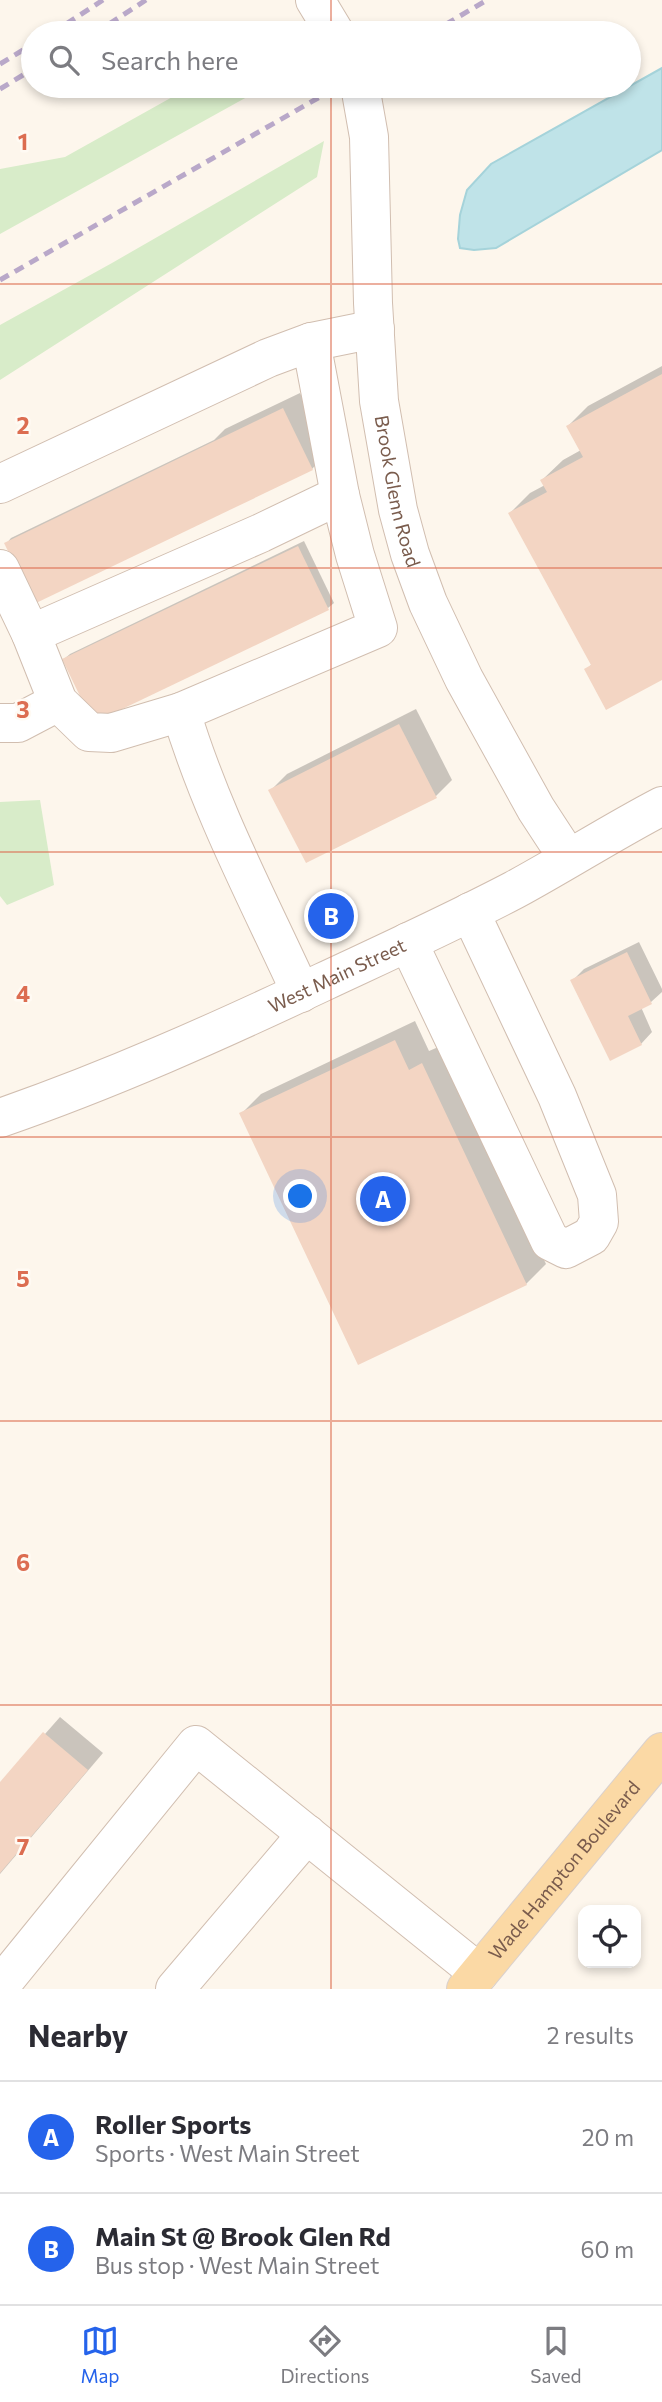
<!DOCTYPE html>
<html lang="en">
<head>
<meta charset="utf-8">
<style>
  :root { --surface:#fff; --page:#f2f2f3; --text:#2b2b33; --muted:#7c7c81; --line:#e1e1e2; --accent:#2563eb }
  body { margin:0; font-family:Commissioner,sans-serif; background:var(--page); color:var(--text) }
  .controls { position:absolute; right:21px; bottom:21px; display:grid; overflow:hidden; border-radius:14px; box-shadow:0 4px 10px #0003 }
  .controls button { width:63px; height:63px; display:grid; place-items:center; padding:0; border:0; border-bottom:2px solid var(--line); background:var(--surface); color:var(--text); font:35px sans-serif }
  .you { position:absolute; left:301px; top:1197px; width:24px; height:24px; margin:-18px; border:5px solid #fff; border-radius:50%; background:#1a73e8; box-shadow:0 0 0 10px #1a73e833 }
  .badge { display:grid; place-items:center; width:46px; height:46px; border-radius:50%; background:var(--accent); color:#fff; font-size:23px; font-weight:700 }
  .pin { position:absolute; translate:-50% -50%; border:4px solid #fff; box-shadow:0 2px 7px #0006 }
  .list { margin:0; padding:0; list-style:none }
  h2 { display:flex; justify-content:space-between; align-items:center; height:91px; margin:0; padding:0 28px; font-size:30px }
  h2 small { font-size:23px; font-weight:400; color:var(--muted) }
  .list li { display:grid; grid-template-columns:46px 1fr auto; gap:21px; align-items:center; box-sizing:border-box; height:112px; padding:0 28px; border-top:2px solid var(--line) }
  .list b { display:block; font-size:26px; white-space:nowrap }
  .list p { margin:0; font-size:23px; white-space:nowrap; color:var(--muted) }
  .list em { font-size:23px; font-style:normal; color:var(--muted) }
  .icon { flex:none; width:38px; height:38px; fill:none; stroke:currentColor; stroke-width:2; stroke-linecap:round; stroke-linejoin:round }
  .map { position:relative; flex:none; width:662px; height:1989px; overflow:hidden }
  .search { position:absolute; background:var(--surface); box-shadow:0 4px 10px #0003; left:21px; right:21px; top:21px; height:77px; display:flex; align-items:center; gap:18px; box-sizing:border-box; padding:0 24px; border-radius:38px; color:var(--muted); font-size:26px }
  .sheet { height:315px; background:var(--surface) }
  nav { display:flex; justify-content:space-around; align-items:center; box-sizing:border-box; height:98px; border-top:2px solid var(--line); background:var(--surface); font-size:19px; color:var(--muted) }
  nav a { display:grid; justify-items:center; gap:4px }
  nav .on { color:var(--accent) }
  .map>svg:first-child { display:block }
  .green { fill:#d8ecc9 }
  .water { fill:#bfe3e8; stroke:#a5d3da; stroke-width:2 }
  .shadow { fill:#0003 }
  .building { fill:#f3d5c3 }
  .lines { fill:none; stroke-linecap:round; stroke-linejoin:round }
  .minor-casing { stroke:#d1beb0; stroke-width:40 }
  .major-casing { stroke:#dad1cd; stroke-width:40 }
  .minor { stroke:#fff; stroke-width:38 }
  .major { stroke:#fbd9a5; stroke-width:38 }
  .rail { stroke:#b9a8c9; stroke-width:5; stroke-dasharray:10 7; stroke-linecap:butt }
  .grid { fill:none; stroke:#dc6d51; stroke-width:2; stroke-opacity:0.55 }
  .labels { text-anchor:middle; stroke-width:5; stroke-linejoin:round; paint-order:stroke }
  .street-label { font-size:19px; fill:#7a5c4d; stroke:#fffaf3 }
  .grid-label { font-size:23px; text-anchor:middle; font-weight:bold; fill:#dc6d51; stroke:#fffaf3; stroke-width:5; stroke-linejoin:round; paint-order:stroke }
</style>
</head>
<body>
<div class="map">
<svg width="662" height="1989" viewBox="0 0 662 1989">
  <rect width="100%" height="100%" fill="#fdf6ec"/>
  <!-- green -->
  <g class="green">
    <path d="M192,86H267L0,234V169L65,157Z"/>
    <path d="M324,141L317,177L0,380V325L112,263Z"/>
    <path d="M40,800L54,885L7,905L0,896V802Z"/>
  </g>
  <!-- water -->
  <path class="water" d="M662,68V150L496,248L474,250L460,248L458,239L460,215L467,190L491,164Z"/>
  <!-- shadow -->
  <g class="shadow">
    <path d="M662,366V678L586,670L592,664L510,513L530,493L545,485L542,480L563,460L581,450L568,426L588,406Z"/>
    <path d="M300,393L328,452L312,469L6,544L11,538L214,440L225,429Z"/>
    <path d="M304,541L334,603L328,608L94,721L64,659L70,654Z"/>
    <path d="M416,709L452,780L436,796L271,790L287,774Z"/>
    <path d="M639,942L662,989V992L651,1002L641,1007L652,1032L641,1044L573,980L584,969Z"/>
    <path d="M415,1021L429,1051L443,1045L546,1264L526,1284L241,1114L261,1094Z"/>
    <path d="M60,1717L103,1753L0,1874V1785Z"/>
  </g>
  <!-- building -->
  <g class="building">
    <path d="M662,374V680L606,710L584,669L591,665L508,513L547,492L540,480L583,457L566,426Z"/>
    <path d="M283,408L313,470L34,604L4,543Z"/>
    <path d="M298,546L329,610L93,723L62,659Z"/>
    <path d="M399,724L437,798L306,863L268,790Z"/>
    <path d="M627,952L652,1004L628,1016L642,1045L610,1061L570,980Z"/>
    <path d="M395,1040L409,1070L422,1063L527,1285L358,1365L239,1113Z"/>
    <path d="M43,1732L88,1770L0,1873V1782Z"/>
  </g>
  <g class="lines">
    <!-- minor casing -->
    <g class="minor-casing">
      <g id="minor">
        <path d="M315,0L335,33"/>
        <path id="s1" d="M360,86L369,137L373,303L379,401L398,510L410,554L428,603L464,679L536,809L568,858"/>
        <path d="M311,342L375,329"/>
        <path d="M0,484L268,358L311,342L340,495"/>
        <path d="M340,495L355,555L378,628L181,712L111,733L89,732L58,702L31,634L261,533Z"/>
        <path d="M0,569L31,634"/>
        <path d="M181,712C211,811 258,899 301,993"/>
        <path d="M0,723H18L58,702"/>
        <path d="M408,942L550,1241L566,1249L591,1236L599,1222L597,1195L557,1096L470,912"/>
        <path id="s2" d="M0,1118C110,1080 217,1032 323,982C387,952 451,923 514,890C564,863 612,832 662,806"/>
        <path d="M0,1986L196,1745L479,1973"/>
        <path d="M175,1989L307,1834"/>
      </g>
    </g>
    <!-- major casing -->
    <g class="major-casing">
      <g id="major">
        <path id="s3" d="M466,1989L662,1752"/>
      </g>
    </g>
    <!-- minor -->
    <use href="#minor" class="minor"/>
    <!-- major -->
    <use href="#major" class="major"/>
    <!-- rail -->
    <g class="rail">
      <path d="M52,33L103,0"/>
      <path d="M95,33L146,0"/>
      <path d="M431,33L487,0"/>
      <path d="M0,64L33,44"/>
      <path d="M0,89L33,69"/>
      <path d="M0,280L339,86"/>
    </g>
  </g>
  <!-- grid -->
  <path class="grid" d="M331,0V33M331,86V1989M0,284H662M0,568H662M0,852H662M0,1137H662M0,1421H662M0,1705H662"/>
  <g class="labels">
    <!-- street labels -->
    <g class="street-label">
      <text dy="7" stroke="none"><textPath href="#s1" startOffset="408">Brook Glenn Road</textPath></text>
      <text dy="7" stroke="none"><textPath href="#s2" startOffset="366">West Main Street</textPath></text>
      <text dy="7" stroke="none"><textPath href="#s3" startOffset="154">Wade Hampton Boulevard</textPath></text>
    </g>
  </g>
  <g class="grid-label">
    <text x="23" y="150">1</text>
    <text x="23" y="434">2</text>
    <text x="23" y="718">3</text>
    <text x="23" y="1002">4</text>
    <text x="23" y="1287">5</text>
    <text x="23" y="1571">6</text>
    <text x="23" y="1855">7</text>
  </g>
</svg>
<div class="controls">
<button><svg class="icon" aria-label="locate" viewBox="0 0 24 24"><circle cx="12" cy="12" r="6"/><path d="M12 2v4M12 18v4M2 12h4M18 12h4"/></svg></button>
</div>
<div class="you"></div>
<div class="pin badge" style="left:383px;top:1199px">A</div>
<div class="pin badge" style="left:331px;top:916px">B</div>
<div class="search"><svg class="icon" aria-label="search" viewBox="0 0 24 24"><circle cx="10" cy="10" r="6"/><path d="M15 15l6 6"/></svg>Search here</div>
</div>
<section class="sheet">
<h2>Nearby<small>2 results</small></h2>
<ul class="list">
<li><span class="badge">A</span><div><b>Roller Sports</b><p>Sports · West Main Street</p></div><em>20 m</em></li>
<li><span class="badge">B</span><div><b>Main St @ Brook Glen Rd</b><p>Bus stop · West Main Street</p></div><em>60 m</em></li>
</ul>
</section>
<nav>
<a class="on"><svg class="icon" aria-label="map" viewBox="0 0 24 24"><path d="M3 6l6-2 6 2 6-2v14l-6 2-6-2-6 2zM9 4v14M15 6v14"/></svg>Map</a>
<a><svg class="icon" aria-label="directions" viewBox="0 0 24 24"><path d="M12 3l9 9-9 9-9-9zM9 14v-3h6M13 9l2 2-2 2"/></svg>Directions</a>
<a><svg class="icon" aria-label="saved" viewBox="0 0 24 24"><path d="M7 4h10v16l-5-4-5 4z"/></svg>Saved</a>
</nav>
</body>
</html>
